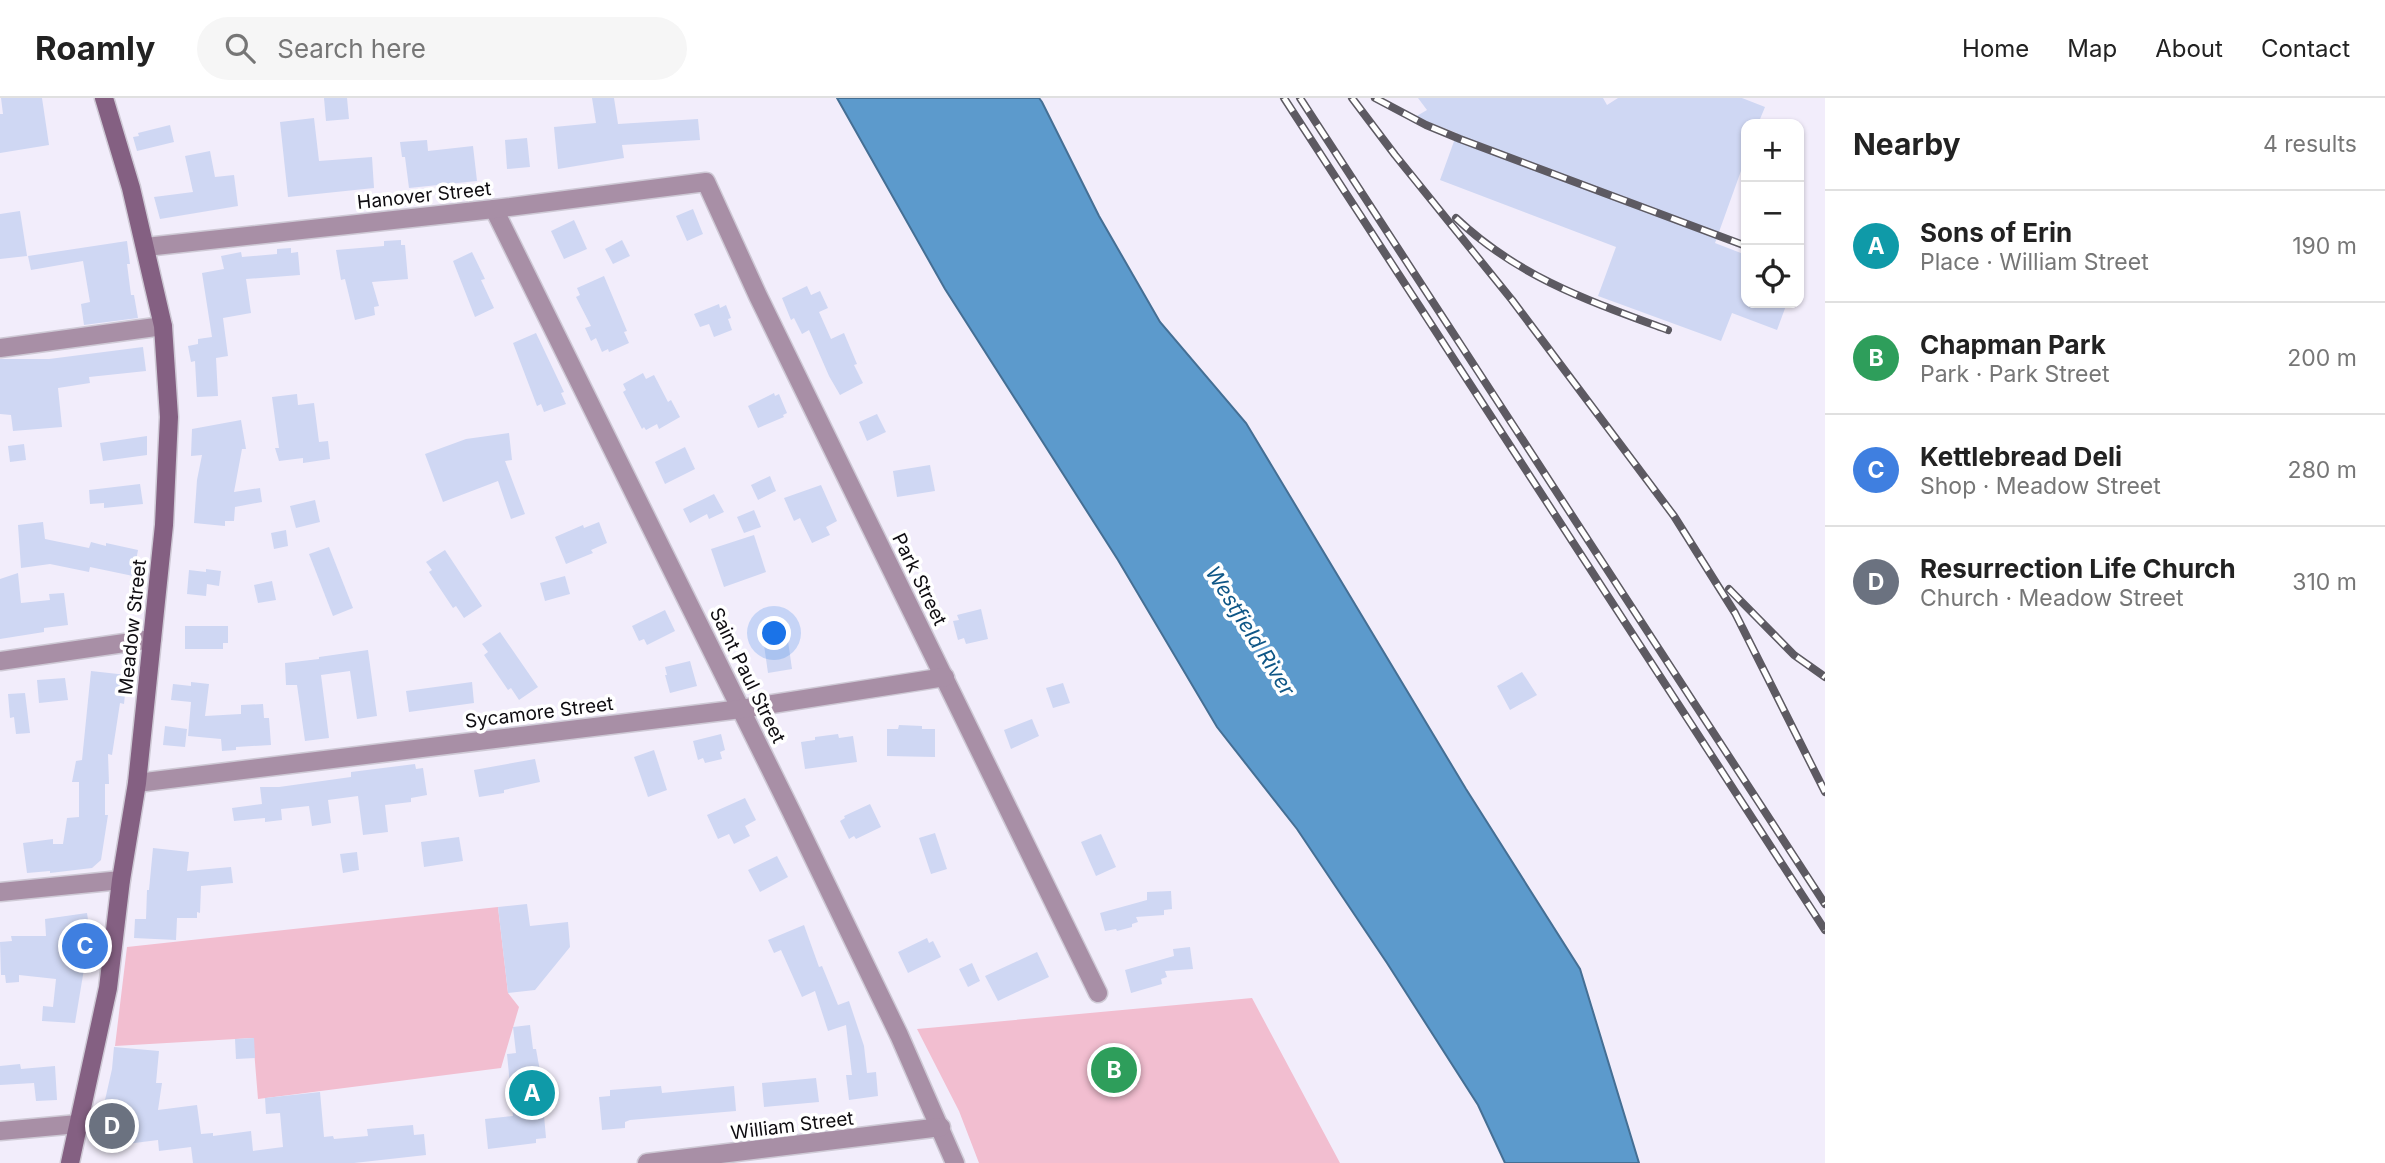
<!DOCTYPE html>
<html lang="en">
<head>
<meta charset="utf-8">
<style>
  :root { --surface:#fff; --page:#f6f6f6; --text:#222; --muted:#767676; --line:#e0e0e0; --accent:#111827 }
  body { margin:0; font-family:Inter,sans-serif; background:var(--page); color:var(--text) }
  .controls { position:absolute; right:21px; top:21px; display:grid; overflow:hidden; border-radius:14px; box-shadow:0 2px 5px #0004 }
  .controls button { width:63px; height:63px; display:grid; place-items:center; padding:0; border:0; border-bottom:2px solid var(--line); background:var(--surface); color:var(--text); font:35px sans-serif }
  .you { position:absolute; left:775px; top:536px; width:24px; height:24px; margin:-18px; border:5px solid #fff; border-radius:50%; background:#1a73e8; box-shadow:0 0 0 10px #1a73e833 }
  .badge { display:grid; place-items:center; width:46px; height:46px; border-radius:50%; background:var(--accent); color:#fff; font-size:23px; font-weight:700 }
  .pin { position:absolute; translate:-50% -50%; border:4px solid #fff; box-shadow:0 2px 7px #0006 }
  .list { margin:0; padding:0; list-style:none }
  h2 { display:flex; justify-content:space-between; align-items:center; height:91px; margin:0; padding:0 28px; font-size:30px }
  h2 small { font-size:23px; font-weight:400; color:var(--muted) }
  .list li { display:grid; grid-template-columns:46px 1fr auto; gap:21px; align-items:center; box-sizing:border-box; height:112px; padding:0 28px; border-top:2px solid var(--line) }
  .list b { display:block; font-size:26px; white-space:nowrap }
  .list p { margin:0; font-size:23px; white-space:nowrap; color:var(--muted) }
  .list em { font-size:23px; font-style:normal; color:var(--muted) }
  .icon { flex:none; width:38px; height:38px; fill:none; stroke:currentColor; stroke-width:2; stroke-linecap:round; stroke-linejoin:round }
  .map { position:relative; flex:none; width:1825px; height:1065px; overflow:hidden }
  header { display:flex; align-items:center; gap:42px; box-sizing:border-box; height:98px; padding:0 35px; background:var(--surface); border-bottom:2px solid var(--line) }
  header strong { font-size:33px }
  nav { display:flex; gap:38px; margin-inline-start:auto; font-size:24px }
  .search { width:490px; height:63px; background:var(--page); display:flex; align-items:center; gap:18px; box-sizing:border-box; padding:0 24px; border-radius:38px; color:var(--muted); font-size:26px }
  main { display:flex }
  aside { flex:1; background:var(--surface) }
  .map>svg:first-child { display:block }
  .green { fill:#f2bed0 }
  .water { fill:#5c9acc; stroke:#456f94; stroke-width:2 }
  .building { fill:#cfd7f3 }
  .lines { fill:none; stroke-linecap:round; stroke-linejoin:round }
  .street-casing { stroke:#cec9d5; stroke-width:21 }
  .secondary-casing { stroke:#cec9d5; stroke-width:21 }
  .street { stroke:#a88fa6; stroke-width:18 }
  .secondary { stroke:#846082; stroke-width:18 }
  .rail-casing { stroke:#5d5a62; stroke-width:8 }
  .rail { stroke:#fff; stroke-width:5; stroke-dasharray:16; stroke-linecap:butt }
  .labels { text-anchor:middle; stroke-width:7; stroke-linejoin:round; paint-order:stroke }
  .street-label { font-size:19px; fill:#0e0c10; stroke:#fff }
  .water-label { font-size:21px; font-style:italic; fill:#0e5686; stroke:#fff }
</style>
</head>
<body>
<header>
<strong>Roamly</strong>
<div class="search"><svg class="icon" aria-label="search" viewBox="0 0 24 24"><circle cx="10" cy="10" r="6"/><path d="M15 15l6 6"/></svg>Search here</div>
<nav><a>Home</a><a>Map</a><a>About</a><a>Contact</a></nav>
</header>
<main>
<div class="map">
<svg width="1825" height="1065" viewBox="0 0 1825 1065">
  <rect width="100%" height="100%" fill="#f2edfb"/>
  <!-- green -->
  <g class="green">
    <path d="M498,809L508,895L519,909L501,970L258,1001L253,940L115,948L127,849Z"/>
    <path d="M1252,900L1340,1065H979L959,1013L917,931Z"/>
  </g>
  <!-- water -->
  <path class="water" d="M837,0H1039L1042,4L1099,118L1160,224L1246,325L1466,691L1580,871L1639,1065H1505L1478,1007L1387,865L1297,731L1217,629L1118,462L945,191Z"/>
  <!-- building -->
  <g class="building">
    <path d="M1,0H42L49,47L0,55V16H3Z"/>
    <path d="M324,0H347L349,21L326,23Z"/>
    <path d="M592,0H614L618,26L698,21L700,42L622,47L624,60L558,71L554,29L596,25Z"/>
    <path d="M1418,0H1603L1607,7L1618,0H1742L1765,9L1758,26H1746V59L1715,145L1746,157V205H1787L1777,232L1732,215L1721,243L1598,198L1616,149L1440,82L1457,35L1415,19L1427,12Z"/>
    <path d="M314,20L319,63L372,59L374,90L288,99L280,24Z"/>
    <path d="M170,27L174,44L137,53L133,39L139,38L138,35Z"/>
    <path d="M527,40L530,69L507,71L505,42Z"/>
    <path d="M427,42L428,53L473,48L477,83L409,90L405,59H402L400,44Z"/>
    <path d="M210,53L215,79L234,77L238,108L160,121L154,99L193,94L185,58Z"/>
    <path d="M693,111L703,136L687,143L676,118Z"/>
    <path d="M20,113L27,158L0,161V116Z"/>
    <path d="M574,122L587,151L564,161L551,133Z"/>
    <path d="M401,142V147H405L408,181L372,184L379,208L374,209L375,217L355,222L345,181L341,182L336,152L384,148V143Z"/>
    <path d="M622,142L630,158L613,166L605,151Z"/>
    <path d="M127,143L130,166H127L131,197H134L138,220L84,227L81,206L90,204L83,163L31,172L28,158Z"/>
    <path d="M291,150V155L298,154L300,177L246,181L251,215L223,220L228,258L216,260L218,298L197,299L195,263L191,264L188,248L198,246V241L212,239L202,175L224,171L221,158L241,154L242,159L277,156V151Z"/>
    <path d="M472,154L485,181L481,182L494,210L475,219L453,163Z"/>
    <path d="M604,178L627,233L624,234L629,245L609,254L608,251L602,254L596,240L591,243L585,230L591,228L576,199L580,197L577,190Z"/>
    <path d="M807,188L811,197L820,193L828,210L819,214L831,241L844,235L857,266L854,267L863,285L840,297L829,278L809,232L802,236L794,220L791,222L782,200Z"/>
    <path d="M719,206L720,210L726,207L731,220L728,221L732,232L714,239L709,226L700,229L694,216Z"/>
    <path d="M536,235L564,294L561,295L566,306L544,314L541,306L537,308L513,245Z"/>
    <path d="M143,249L146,273L89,279L90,285L58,290L62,329L13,333L11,317L0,316V261H49Z"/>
    <path d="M643,275L646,281L654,277L668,304L671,302L680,319L659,331L657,326L646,332L644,329L642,331L623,294L626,292L623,286Z"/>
    <path d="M774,295L775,298L779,296L787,315L783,317L784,319L758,330L748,308Z"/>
    <path d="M297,296L298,307L314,305L319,344L328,343L330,361L303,365V360L279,363L275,350H279L272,299Z"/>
    <path d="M877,316L886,334L867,343L859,324Z"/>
    <path d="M241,322L246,351H242L234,394L260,390L262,404L235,409L234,423H225V428L194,425L197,382L202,357L191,358L192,331Z"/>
    <path d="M509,335L512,362L505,363L525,416L511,421L498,383L443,404L425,356L466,341Z"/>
    <path d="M147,338V357L103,363L100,345Z"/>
    <path d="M24,346L26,362L10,364L8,348Z"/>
    <path d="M685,349L695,371L665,386L655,364Z"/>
    <path d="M930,367L935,393L897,399L893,373Z"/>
    <path d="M770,378L776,393L758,402L751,387Z"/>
    <path d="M140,386L143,406L104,410V405L90,406L89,392Z"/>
    <path d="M821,387L837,423L826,429L830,437L812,445L800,420L794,423L784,400Z"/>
    <path d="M714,396L724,414L709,421L707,416L690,425L683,411Z"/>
    <path d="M315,402L320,424L296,430L290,408Z"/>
    <path d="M754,412L761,429L744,435L737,419Z"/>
    <path d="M43,424L45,441L89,450L91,444L106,448V445L138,452L133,478L90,469L89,474L50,466L21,470L18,427Z"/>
    <path d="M599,424L607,445L591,452L593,455L566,466L555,439L583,427L584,430Z"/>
    <path d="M286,432L288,448L274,451L271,435Z"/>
    <path d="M754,437L766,474L724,489L711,451Z"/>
    <path d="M329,449L353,510L333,518L309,456Z"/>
    <path d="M445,452L482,508L464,520L456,508L453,510L429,474L432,472L426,464Z"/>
    <path d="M206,471L221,473L219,488L207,486L206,498L187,496L189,472L206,474Z"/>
    <path d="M18,475L21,505L50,502L49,496L64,495L68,527L44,530V534L0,541V481Z"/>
    <path d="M565,478L570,496L545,503L540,485Z"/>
    <path d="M272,483L276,502L258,505L254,487Z"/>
    <path d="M981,511L988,541L966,546L964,540L958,542L953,523L959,522L957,517Z"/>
    <path d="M665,512L675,533L647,547L644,541L639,543L632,528Z"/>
    <path d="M185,528H228V545H223V551H185Z"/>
    <path d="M500,534L538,589L519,602L511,590L508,592L484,557L488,554L482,546Z"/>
    <path d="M788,543L792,571L768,575L764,547Z"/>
    <path d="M368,552L377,618L357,621L350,573L321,577L329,640L305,643L297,587H286L285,565L319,561V559Z"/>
    <path d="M690,563L697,588L670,595L665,577H667L665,569Z"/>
    <path d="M91,573L127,577L124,606L120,605L112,657L108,656L109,686H105V717H108L101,762L92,770L50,775V773L27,775L23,745L53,741V746H63L67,720L79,719V684H72L76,663L82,662Z"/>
    <path d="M1522,574L1537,597L1510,612L1497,588Z"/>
    <path d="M65,580L68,602L39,605L37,582Z"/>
    <path d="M191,584L209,586L205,618L241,616V607L263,606L264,620H269L271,647L236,649V652L222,653L221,641L188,638L191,604L171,602L173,586L191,588Z"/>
    <path d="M472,584L474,605L409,614L406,593Z"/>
    <path d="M1063,585L1070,605L1053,610L1046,590Z"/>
    <path d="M25,595L30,635L16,636L14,619L10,620L8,596Z"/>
    <path d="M1032,621L1039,638L1011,651L1004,632Z"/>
    <path d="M899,627L922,628V631H935V659L887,658V631H898Z"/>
    <path d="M165,628L187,631L185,649L163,647Z"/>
    <path d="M721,636L725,652L720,654L722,661L705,665L703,660L698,662L693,643Z"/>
    <path d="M838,636L839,640L853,638L857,664L805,671L801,644L815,642V639Z"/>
    <path d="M654,652L667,692L648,699L634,659Z"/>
    <path d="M535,661L540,684L504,692V695L479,699L474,672Z"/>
    <path d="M415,666L416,671L423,670L427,697L411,700V704L385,707L388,734L363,737L358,698L328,702L331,725L312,728L309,708L281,711L282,722L265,724V720L234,723L232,710L262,706L260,689H279L351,679V674Z"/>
    <path d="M745,700L756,722L745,728L750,738L734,746L729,736L718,741L707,717Z"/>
    <path d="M870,706L881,729L856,741L854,738L849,741L840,723L845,720L844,718Z"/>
    <path d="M935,735L947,771L931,776L919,740Z"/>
    <path d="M1101,736L1116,769L1096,778L1081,744Z"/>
    <path d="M459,739L463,763L424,769L421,744Z"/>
    <path d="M153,750L189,754L187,773L231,769L233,785L201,788L200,815L197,814V820H177L176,842L134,840L135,821H146L147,792H149Z"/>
    <path d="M357,754L359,772L343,775L340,756Z"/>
    <path d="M777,758L788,779L760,794L748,772Z"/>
    <path d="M1171,793L1172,811L1164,812V817L1136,819L1138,824L1132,826V829L1117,833L1116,831L1105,833L1100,815L1147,802V794Z"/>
    <path d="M527,806L530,828L568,824L570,849L535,892L508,895L498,809Z"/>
    <path d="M87,815L90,835L75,925L42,923L43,908L53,909L56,881L19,877V884L6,885L5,877H1L0,844L12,843L11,838H46L45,821Z"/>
    <path d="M804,827L819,869L822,868L838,907L849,903L864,948L867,975L876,974L878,998L849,1002L846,977H852L846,927L828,933L815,893L802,899L781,852L774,855L768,842Z"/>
    <path d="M927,840L929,845L933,843L941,859L908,875L898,854Z"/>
    <path d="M1190,849L1193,871L1165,873L1167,879L1161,881L1162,886L1131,895L1125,872L1174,858L1173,851Z"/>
    <path d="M1037,854L1049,879L998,903L985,878Z"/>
    <path d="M972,865L980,883L968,889L959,871Z"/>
    <path d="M530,927L533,951H536L542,984L553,983L555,1005L543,1006L546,1040L536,1041V1045L488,1051L485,1021L513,1018L507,956L516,955L513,929Z"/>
    <path d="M254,940L255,960L236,961L235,941Z"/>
    <path d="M114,949L159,953L156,985H162L158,1012L197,1007L201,1036L213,1035V1038L251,1033L253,1053L283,1049L280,1015L266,1016L265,1000L320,994L324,1039L333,1038L334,1041L368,1038L367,1031L413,1027L414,1037L424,1036L426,1057L354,1065H193L191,1049L159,1053L158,1042L111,1048L105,1002L112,971Z"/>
    <path d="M20,966L21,971L55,968L57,1002L36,1003L34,985L0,987V968Z"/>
    <path d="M816,980L819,1004L764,1009L762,985Z"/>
    <path d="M661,988L662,995L734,988L736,1013L630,1022L625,1024V1030L602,1032L599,999L610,998V992Z"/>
  </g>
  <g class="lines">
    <!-- street casing -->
    <g class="street-casing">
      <g id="street">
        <path d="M494,111L791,713L899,937L955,1065"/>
        <path d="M146,149L494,111L706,84L758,198L1098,895"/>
        <path d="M0,250L163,228"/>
        <path d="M0,563L152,541"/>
        <path d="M137,685L741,611L945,579"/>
        <path d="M0,794L121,782"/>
        <path d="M0,1033L78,1026"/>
        <path d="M647,1065L941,1029"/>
      </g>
    </g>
    <!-- secondary casing -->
    <g class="secondary-casing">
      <path id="secondary" d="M70,1065L108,890L121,782L137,685L164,427L169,319L163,228L131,90L104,0"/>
    </g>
    <!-- street -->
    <use href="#street" class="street"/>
    <!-- secondary -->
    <use href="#secondary" class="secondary"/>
    <!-- rail casing -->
    <g class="rail-casing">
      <g id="rail">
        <path d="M1284,0L1825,832"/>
        <path d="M1300,0L1825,806"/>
        <path d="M1352,0L1395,57L1512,202L1674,418L1735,515L1825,694"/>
        <path d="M1375,0L1426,27L1460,41L1746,148"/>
        <path d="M1456,120C1518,179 1589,203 1668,232"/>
        <path d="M1729,491L1794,557L1825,579"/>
      </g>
    </g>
    <!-- rail -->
    <use href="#rail" class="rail"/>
  </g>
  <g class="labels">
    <!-- street labels -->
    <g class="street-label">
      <text transform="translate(424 97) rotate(-6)" y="7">Hanover Street</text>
      <text transform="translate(920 481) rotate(64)" y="7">Park Street</text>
      <text transform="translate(132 529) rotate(-84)" y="7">Meadow Street</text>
      <text transform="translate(748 577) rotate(64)" y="7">Saint Paul Street</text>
      <text transform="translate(539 614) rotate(-7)" y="7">Sycamore Street</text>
      <text transform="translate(792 1027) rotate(-7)" y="7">William Street</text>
    </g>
    <!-- water labels -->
    <g class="water-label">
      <text transform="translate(1250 533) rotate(58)" y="7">Westfield River</text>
    </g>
  </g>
</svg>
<div class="controls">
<button>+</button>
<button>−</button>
<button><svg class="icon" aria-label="locate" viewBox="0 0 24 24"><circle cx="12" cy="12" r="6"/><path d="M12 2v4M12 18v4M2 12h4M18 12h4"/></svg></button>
</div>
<div class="you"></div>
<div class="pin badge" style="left:532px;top:995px;background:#0f9aa8">A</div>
<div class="pin badge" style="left:1114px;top:972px;background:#2e9e5b">B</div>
<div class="pin badge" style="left:85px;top:848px;background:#3f7fe0">C</div>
<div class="pin badge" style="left:112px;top:1028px;background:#6b7280">D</div>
</div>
<aside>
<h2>Nearby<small>4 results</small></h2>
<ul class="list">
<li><span class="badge" style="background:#0f9aa8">A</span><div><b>Sons of Erin</b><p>Place · William Street</p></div><em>190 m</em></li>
<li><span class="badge" style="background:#2e9e5b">B</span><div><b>Chapman Park</b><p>Park · Park Street</p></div><em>200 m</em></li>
<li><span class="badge" style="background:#3f7fe0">C</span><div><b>Kettlebread Deli</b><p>Shop · Meadow Street</p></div><em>280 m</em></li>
<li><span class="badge" style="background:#6b7280">D</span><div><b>Resurrection Life Church</b><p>Church · Meadow Street</p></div><em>310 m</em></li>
</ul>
</aside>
</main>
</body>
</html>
